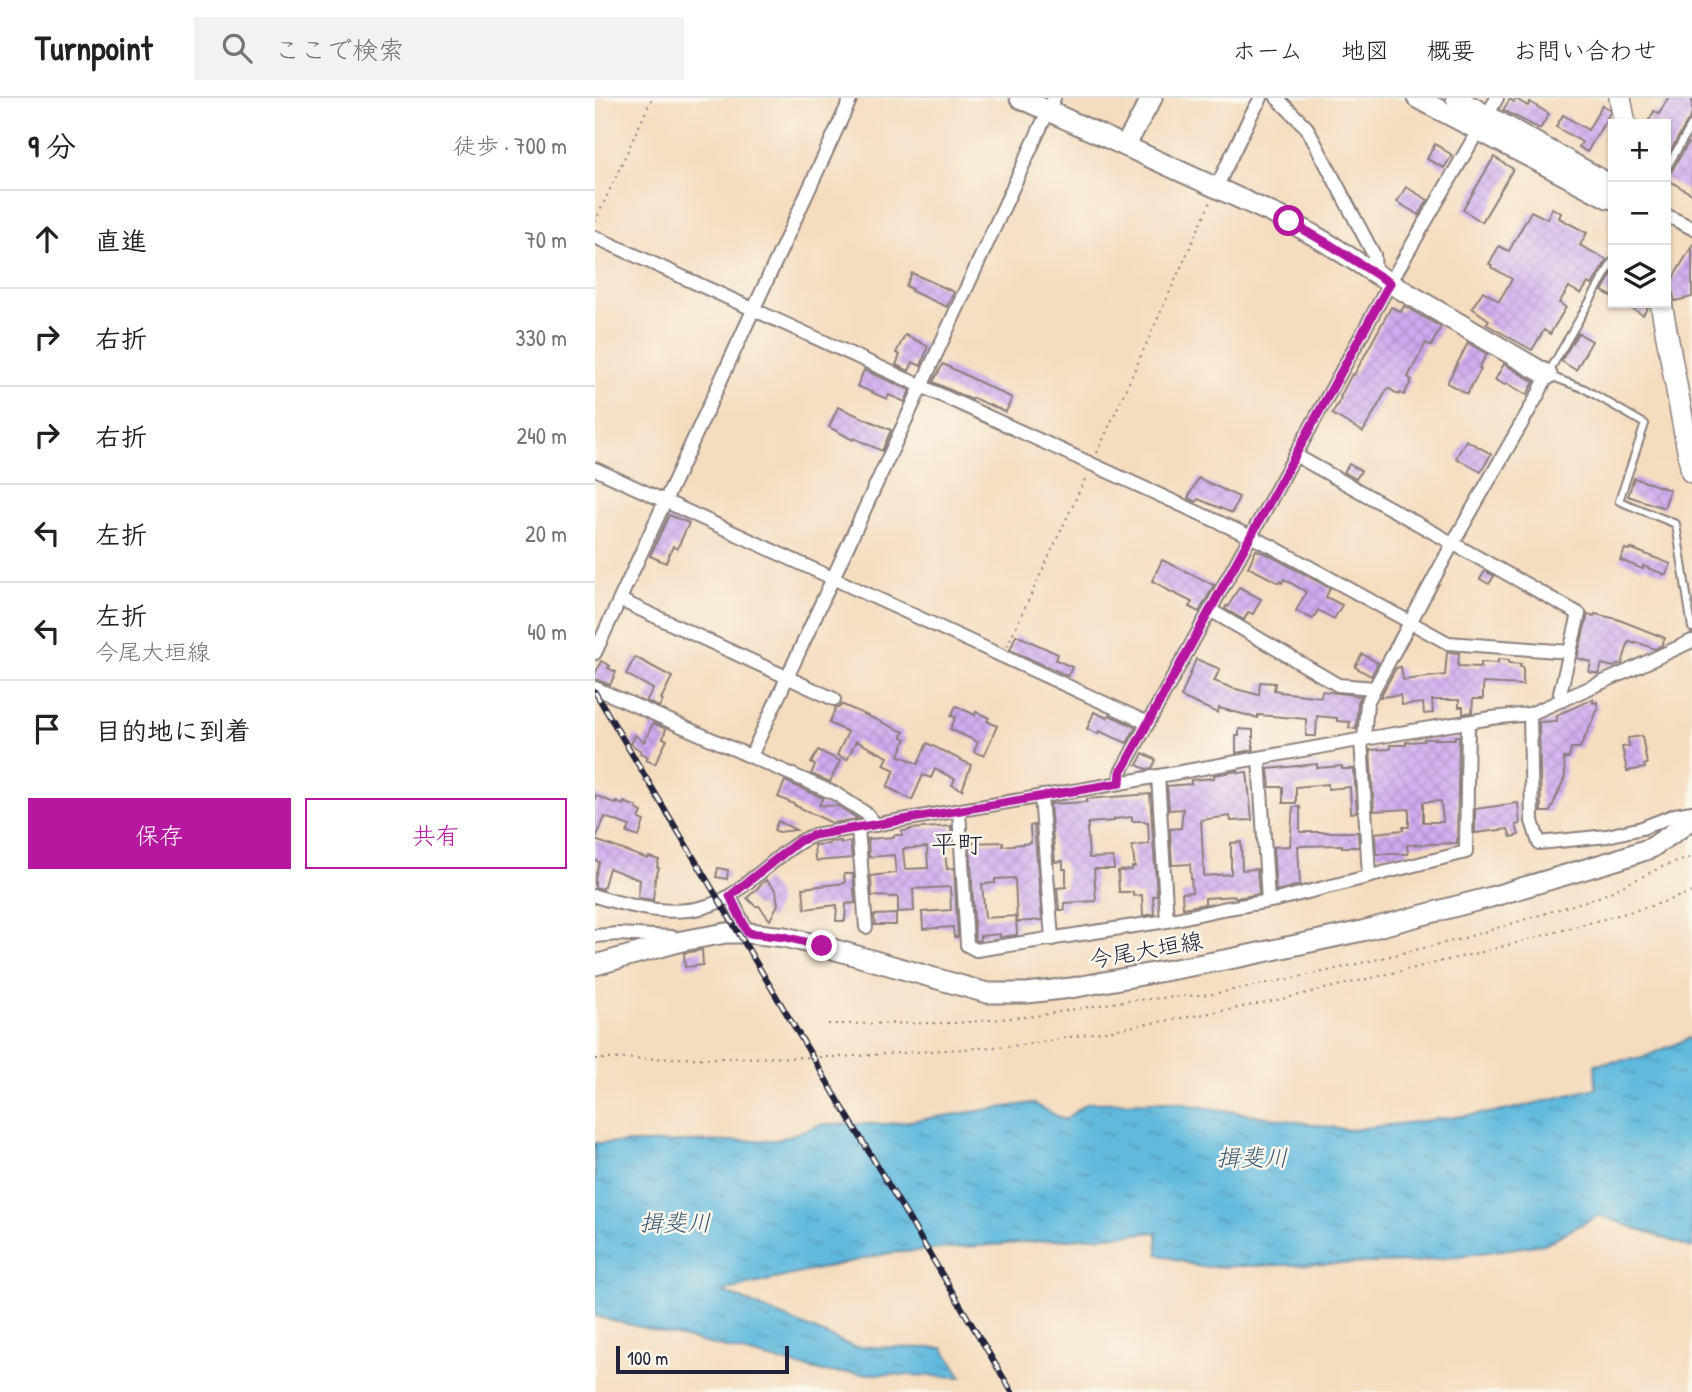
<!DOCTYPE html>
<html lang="ja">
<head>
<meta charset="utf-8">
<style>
  :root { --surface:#fff; --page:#f2f2f2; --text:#202124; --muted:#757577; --line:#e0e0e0; --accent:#b5179e }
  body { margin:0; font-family:"Patrick Hand","Klee One",sans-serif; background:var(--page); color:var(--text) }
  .controls { position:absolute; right:21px; top:21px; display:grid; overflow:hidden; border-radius:0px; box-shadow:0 2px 5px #0004 }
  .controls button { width:63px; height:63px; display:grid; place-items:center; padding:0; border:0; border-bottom:2px solid var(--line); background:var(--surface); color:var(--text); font:35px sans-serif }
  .scale { position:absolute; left:21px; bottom:18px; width:173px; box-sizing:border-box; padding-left:7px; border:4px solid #22223b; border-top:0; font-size:19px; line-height:24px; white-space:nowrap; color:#22223b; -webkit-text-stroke:5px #fbf7ec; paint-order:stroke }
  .stop { position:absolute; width:21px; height:21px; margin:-16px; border:5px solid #b5179e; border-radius:50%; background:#fff }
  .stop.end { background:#b5179e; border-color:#fff; box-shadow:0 2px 7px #0008 }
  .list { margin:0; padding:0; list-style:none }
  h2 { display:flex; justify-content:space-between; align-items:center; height:91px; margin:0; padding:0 28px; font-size:30px }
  h2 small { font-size:23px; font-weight:400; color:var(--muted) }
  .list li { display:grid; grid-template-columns:46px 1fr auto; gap:21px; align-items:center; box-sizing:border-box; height:98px; padding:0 28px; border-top:2px solid var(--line) }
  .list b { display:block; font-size:26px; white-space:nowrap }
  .list p { margin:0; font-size:23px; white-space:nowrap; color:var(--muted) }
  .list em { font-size:23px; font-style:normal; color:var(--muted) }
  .actions { display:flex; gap:14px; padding:21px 28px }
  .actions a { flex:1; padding:16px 0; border:2px solid var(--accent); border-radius:0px; text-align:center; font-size:24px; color:var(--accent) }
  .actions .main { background:var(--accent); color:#fff }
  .icon { flex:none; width:38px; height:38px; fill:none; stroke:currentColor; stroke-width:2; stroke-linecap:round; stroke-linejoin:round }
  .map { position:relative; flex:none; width:1097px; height:1294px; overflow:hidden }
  header { display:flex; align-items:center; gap:42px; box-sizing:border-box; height:98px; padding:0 35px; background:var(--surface); border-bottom:2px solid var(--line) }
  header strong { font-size:33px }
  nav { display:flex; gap:38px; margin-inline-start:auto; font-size:24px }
  .search { width:490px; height:63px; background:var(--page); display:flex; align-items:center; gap:18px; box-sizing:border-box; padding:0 24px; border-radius:0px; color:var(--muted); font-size:26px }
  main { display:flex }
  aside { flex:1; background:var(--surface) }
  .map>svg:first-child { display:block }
  .water { fill:url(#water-ripples); stroke:#426e8c; stroke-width:2 }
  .building { fill:url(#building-cross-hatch); fill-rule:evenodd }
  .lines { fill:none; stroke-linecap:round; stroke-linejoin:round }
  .lane-casing { stroke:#8b7f7c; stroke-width:10 }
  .street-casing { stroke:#8b7f7c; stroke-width:16 }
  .secondary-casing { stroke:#8b7f7c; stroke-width:23 }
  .primary-casing { stroke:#8b7f7c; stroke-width:24 }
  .path { stroke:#8b7f7c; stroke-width:2; stroke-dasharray:2 5; stroke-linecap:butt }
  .lane { stroke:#fff; stroke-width:6 }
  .street { stroke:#fff; stroke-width:12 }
  .secondary { stroke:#fff; stroke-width:19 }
  .primary { stroke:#fff; stroke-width:21 }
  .rail-casing { stroke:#22223b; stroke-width:6 }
  .rail { stroke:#fbf7ec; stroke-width:3.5; stroke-dasharray:10; stroke-linecap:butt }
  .route { stroke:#b5179e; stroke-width:9 }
  .labels { text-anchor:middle; stroke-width:5; stroke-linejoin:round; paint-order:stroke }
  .street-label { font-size:23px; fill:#22223b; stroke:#fbf7ec }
  .water-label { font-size:24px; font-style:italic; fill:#385774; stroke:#fbf7ec }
  .quarter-label { font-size:26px; fill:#22223b; stroke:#fbf7ec }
</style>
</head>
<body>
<header>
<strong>Turnpoint</strong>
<div class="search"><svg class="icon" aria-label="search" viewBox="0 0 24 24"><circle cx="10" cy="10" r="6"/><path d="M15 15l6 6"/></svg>ここで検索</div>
<nav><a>ホーム</a><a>地図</a><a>概要</a><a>お問い合わせ</a></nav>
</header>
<main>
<aside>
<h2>9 分<small>徒歩 · 700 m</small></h2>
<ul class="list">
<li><svg class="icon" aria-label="ahead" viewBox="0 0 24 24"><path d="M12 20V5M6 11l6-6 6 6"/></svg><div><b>直進</b></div><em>70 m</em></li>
<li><svg class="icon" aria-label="right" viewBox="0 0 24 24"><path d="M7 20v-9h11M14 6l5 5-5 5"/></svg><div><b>右折</b></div><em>330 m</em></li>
<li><svg class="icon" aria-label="right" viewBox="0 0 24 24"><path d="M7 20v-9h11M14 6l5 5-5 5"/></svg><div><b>右折</b></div><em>240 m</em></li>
<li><svg class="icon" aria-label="left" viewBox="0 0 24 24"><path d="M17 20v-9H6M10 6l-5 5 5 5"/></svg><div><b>左折</b></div><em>20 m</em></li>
<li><svg class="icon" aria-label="left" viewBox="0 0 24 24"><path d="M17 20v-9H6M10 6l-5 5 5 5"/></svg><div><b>左折</b><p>今尾大垣線</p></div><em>40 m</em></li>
<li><svg class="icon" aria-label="arrive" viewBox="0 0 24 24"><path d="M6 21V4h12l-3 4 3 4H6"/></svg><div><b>目的地に到着</b></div></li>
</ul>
<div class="actions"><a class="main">保存</a><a>共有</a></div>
</aside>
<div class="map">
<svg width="1097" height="1294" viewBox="0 0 1097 1294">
  <defs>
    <pattern id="water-ripples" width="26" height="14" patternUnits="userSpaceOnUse" patternTransform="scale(1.75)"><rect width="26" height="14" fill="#61bade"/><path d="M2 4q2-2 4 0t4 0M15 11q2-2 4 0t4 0" fill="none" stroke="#5097b5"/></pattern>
    <pattern id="building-cross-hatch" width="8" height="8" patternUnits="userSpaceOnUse" patternTransform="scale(1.75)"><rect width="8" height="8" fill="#cfaaef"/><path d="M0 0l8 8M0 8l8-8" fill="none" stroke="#b192ce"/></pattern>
  </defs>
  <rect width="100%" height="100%" fill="#fbf7ec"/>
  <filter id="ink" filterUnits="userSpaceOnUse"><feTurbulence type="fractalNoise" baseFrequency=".0143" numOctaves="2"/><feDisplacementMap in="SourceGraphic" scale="14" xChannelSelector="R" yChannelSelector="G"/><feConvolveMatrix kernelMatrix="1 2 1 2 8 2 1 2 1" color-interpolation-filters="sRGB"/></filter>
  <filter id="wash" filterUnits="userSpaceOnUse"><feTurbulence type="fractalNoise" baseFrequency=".00686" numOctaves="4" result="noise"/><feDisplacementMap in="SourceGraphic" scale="28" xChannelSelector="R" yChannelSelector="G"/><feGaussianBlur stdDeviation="1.57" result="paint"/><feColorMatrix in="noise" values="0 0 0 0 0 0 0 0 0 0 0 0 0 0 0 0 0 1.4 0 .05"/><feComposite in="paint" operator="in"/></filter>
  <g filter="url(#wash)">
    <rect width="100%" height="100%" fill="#f4dcbe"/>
    <!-- water -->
    <path class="water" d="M1097,939V1150L1004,1117L949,1146L821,1164L605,1169L563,1156L562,1134L294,1155L127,1193L259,1249L348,1250L367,1279L229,1274L0,1218V1045H51L182,1042L228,1026H294L438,1005L469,1022L492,1005L576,1004L754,1032L909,1013L1001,990L1000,966L1047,960Z"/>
    <g id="blocks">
      <!-- building -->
      <g class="building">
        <path d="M1073,0H1097V16L1071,60V26H1052L1059,13L1064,16Z"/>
        <path d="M915,1L919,4L921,1L933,8L935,4L954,16L945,31L908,12Z"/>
        <path d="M1007,7L1014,11L1015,15L992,54L984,49L987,44L961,29L968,17L993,32Z"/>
        <path d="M1093,45L1097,48V96L1071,81V77L1076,74Z"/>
        <path d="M840,46L857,57L849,70L832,61Z"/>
        <path d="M899,59L918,71L887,124L868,112Z"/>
        <path d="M811,89L833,102L824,117L802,104Z"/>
        <path d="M957,110L966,115L964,120L992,135L985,147L1012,162L997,187L993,185L986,196L974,189L964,205L971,209L955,236L949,232L937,252L891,226L894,222L877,210L888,193L904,203L917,181L896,169L897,167L894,166L904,148L914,153L936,113L952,121Z"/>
        <path d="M1097,148V199L1080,203L1075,185Z"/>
        <path d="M1018,174V199L1007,193Z"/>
        <path d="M317,175L359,194L352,209L316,193L317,191L311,188Z"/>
        <path d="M1027,205H1045L1053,209L1048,217Z"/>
        <path d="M809,208L846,229L836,248L831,245L813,279L817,282L809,297L805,295L804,297L793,290L768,334L737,316L746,300L745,299L757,276L759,277L796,209L806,214Z"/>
        <path d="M983,235L997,243L981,272L966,263Z"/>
        <path d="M310,237L333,248L326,268L318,264L314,273L301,267L305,257L301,255Z"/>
        <path d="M873,245L892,256L884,270L886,271L872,296L852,285Z"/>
        <path d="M348,266L417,300L411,314L378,300L377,302L338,284Z"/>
        <path d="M909,266L939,284L932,297L911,285L910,287L900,282Z"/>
        <path d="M269,272L315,292L310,304L294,297L292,301L262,288Z"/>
        <path d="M243,309L296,332L287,353L259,340L258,342L234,329Z"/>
        <path d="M871,342L896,356L886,374L861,360Z"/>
        <path d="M754,366L766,373L761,381L749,374Z"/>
        <path d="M603,380L644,399L637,415L603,401L601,404L593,400Z"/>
        <path d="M1039,380L1075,392L1069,410L1033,398Z"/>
        <path d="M74,417L94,425L82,451L78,448L71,465L55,458Z"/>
        <path d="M1035,450L1076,466L1071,477L1048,468V471L1025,462L1030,451L1034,452Z"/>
        <path d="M661,452L672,456L735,490L731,499L747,507L739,521L723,512L718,521L701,513L711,494L689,481L687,485L685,483L684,485L653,469Z"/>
        <path d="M567,462L619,487L604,514L594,509L597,504L570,491L571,490L557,483Z"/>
        <path d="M890,473L899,478L894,486L885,481Z"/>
        <path d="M644,489L666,501L658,516L653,514L649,522L630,511L631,508L633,509Z"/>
        <path d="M993,516L999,518L1000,516L1022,521L1070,540L1067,547L1060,551L1041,544L1040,546L1034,543L1027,566L1022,567L1019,569L1007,566L1004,576L994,574L996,564L982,560Z"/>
        <path d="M421,537L463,556L461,562L477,569L473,578L415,552Z"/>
        <path d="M852,554L864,555L863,568L886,569V564L903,565V561L914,562V565L926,566L925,569H928V587L888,585V601H878L877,614L868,616V609H864V602H837L838,615L829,616L828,605L807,607L805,597L785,599L801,570L806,569L808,582L850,577Z"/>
        <path d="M767,556L783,565L776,578L760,569Z"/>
        <path d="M40,559L77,579L66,601L68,602L64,609L51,603L58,591L31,576Z"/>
        <path d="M601,561L625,571L619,583L637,590L664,597L665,584L680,585L679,592L685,593V594L726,599L727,593L766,598L763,604L761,631L754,630L755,624L742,623V620L722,618L721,638H711V621L663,617V620L624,610L623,615L586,599Z"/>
        <path d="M6,563L15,568L13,570L21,574L15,587L0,581V576Z"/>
        <path d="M998,601V605L1002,604L1003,611L985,650H976L974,660H969L970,679L955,714H946L944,624L962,623V617Z"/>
        <path d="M246,606L309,634L307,639L311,641L304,657L323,666L332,645L376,667L367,692L357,687L360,681L340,671L336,680L328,677L317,702L292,689L300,672L289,667L293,659L261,643L252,662L242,657L253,634L234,625L241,609H245Z"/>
        <path d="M361,608L380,617L381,614L394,620L392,623L402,628L389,658L379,654L383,644L355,631L361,619L356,618Z"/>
        <path d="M499,614L512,620L514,617L541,629L532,645L504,633L503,636L492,631Z"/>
        <path d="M58,625L71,631L68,640L72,642L60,666L51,662L53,658L45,655L46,653L36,646L40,637L49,644Z"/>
        <path d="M644,631L658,632V652L641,655V638H644Z"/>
        <path d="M860,638H864L862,745L812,747L813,756H781L780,735L808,732V729H814V711L779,713L775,652L795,651V647H811V644L829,643V641H860ZM846,703L848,724H828V704Z"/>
        <path d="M1047,638L1052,666L1049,667L1050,670L1032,673L1027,649L1034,648L1033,640Z"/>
        <path d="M223,652L245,663L235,684L216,676L220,667L216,665Z"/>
        <path d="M548,655L561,662L557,670L551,671L542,667Z"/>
        <path d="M722,666V670L747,668V671H759L762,714L756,715L755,689L733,691V686L701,689V705H688V689H675L673,671Z"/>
        <path d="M643,673V675L652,674L657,722L636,723L635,718L606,722L609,778L636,776V745L646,744L647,772L662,771L664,796L641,800L640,798L610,800V806L588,810L587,795L597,794L595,766L577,767L575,731L586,730L588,711L574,712L572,688L596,686V682L619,680V677Z"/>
        <path d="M190,683L228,700L224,707L243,708L263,721L237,725L199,707H201L183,699Z"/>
        <path d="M555,696L562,798H558L559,816L548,818L547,797L538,798V794H524L523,773L537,772V769H540L537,748L554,746L553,724H549V723H537V719L519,721V723L493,725V730H492L494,760L518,759L519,771H499L501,803L469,805L470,812H464L462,790L471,789V771H468V763L460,764L455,706L492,704V701Z"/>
        <path d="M0,697L21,706V704L29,707V704L42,709L41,711L47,714L44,721L49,723L44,739L32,735L35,728L10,719L0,742L53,761L54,759L64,762L62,769L64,770L60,781L58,802L43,800L45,782L14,770L8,791L0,789V780L4,764L0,762Z"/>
        <path d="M923,705L925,726L921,727L924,737L916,739L913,731L880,735V711Z"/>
        <path d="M698,709H705V734H763L764,749H747V747L703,748L705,787L681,793L678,749L695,748Z"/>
        <path d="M183,723L201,732L184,734L179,732Z"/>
        <path d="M439,727L447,822L422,824L420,780L400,781V785L387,786L390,820L421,818L422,837L405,839V836L385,838V842L383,843L380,842L375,745L408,744V748L436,745L435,728Z"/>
        <path d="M356,728L357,747H349L352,771L359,770L363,839H359L358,829L328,831L327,814L356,812L355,789L318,791L319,813L303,814V799L277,798L276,778L301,775L299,757L274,759L273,741L299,739V737H307V733L315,732V731ZM332,749L333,770L310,771L308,751Z"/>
        <path d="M246,743V745L255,744L257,760L222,763L220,760L219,747L234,746V744Z"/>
        <path d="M123,770L133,772L132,781L121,779Z"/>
        <path d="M249,776H258L260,805L251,806L250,823H241L242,807L210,811L208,790L250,785Z"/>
        <path d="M171,782L181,793L183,806L175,822L164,808H160L152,800Z"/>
        <path d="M301,816V827H280L279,817Z"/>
        <path d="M107,852L108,867L90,869L89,855Z"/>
      </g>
    </g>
  </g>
  <g filter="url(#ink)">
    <use href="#blocks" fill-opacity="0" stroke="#8b7f7c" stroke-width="2"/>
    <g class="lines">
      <!-- lane casing -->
      <g class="lane-casing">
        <g id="lane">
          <path d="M1071,71L1097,26"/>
          <path d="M1018,163L952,277L990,291L1050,326L1024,403L1081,426L1097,530"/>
        </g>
      </g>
      <!-- street casing -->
      <g class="street-casing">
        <g id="street">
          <path d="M682,0L712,30L779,157L780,174"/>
          <path d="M621,90L656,17L666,0"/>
          <path d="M1071,117L1097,130"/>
          <path d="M0,139L676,448L853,545L975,554"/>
          <path d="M700,357L984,516L965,595L968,602"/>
          <path d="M0,371L553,625"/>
          <path d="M25,502L239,601"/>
          <path d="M615,512L743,587L779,590"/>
          <path d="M0,555L256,0"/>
          <path d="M0,590L241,696L272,716L281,727"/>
          <path d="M935,616L937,723L944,745L1012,738L1047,730L1080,717L1097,714"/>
          <path d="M766,641L774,778"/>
          <path d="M769,641L772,605L778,593L858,445L944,295L952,277"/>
          <path d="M156,658L459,0"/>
          <path d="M664,660L673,803"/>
          <path d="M563,678L572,823"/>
          <path d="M525,685L526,674L795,185L902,0"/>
          <path d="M446,698L457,841"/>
          <path d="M364,713L372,847L381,852L572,823L627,811L681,802L871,754L873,624"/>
          <path d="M263,730L271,829"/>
          <path d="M0,798C43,811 95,824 136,797C145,791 154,783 162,777C181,762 197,746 219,737L525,685L769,641L896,620L935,616L1033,573L1097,543"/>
          <path d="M135,798L153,835"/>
          <path d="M0,838L23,836L76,839L83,842"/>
        </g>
      </g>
      <!-- secondary casing -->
      <g class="secondary-casing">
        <g id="secondary">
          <path d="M425,0L694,123L737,148L795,185L952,277"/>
          <path d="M822,0L1013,100L1018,101"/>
          <path d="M861,0L1018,88"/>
          <path d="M530,48L557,0"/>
          <path d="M0,867L87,843L131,835H153L190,839L227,848L392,895H432L476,890L640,860L725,842L767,833L896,799L1021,762L1056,750L1084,731L1097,720"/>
        </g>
      </g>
      <!-- primary casing -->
      <g class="primary-casing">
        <g id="primary">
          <path d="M1025,0L1030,26"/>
          <path d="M1066,205L1097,374"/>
        </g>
      </g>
      <!-- path -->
      <g class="path">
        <path d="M0,124L57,0"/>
        <path d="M502,355L615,105"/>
        <path d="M412,548L491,379"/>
        <path d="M233,926L361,925L440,918L529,903L618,896L733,873L866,841L1007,798L1069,768L1097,759"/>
        <path d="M0,961L245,959L429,947L633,912L687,901L891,853L1060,807L1097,794"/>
      </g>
      <!-- lane -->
      <use href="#lane" class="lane"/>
      <!-- street -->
      <use href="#street" class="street"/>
      <!-- secondary -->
      <use href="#secondary" class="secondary"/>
      <!-- primary -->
      <use href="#primary" class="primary"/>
      <!-- rail casing -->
      <g class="rail-casing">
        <path id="rail" d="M0,594L417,1294"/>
      </g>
      <!-- rail -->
      <use href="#rail" class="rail"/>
    </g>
  </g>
  <g class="lines" filter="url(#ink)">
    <!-- route -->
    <path class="route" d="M227,848L190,839L153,835L135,798L204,743L219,737L525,685L526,674L795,185L737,148L694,123"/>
  </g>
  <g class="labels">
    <!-- street labels -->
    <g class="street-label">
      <text transform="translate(551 852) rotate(-10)" y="8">今尾大垣線</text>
    </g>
    <!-- water labels -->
    <g class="water-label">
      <text x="657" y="1068">揖斐川</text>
      <text x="80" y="1133">揖斐川</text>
    </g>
    <!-- quarter labels -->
    <g class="quarter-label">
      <text x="362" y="755">平町</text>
    </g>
  </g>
</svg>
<div class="controls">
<button>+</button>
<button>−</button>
<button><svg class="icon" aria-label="layers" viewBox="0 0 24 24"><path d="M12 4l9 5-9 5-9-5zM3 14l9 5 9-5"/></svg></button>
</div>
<div class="scale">100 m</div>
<div class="stop" style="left:694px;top:123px"></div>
<div class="stop end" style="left:227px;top:848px"></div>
</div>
</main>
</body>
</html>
